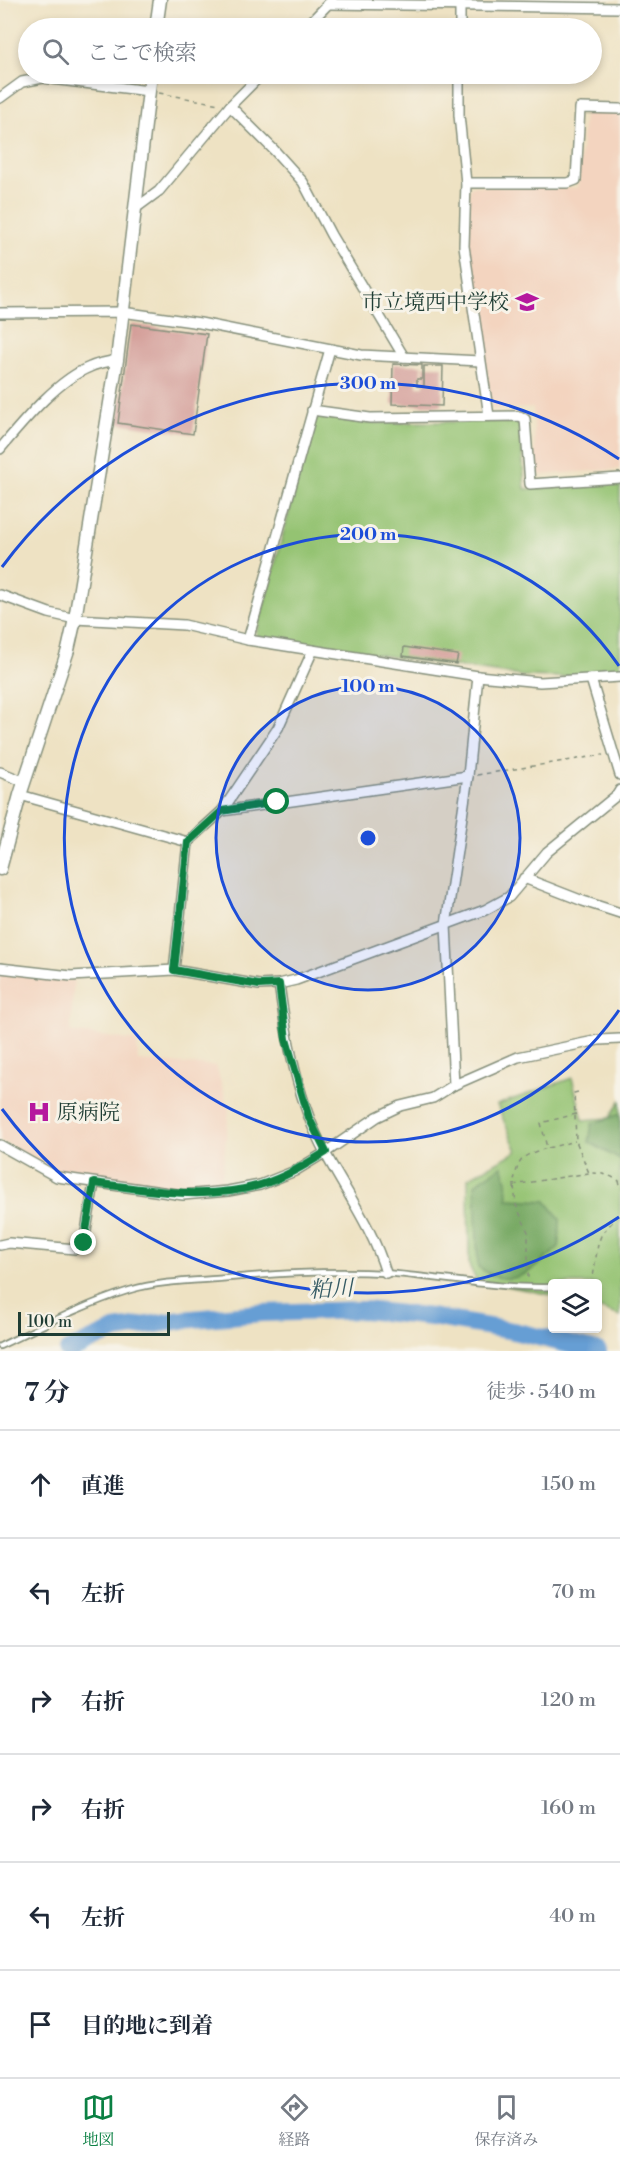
<!DOCTYPE html>
<html lang="ja">
<head>
<meta charset="utf-8">
<style>
  :root { --surface:#fff; --page:#f2f2f3; --text:#1f2937; --muted:#747a83; --line:#e0e1e3; --accent:#0b8043 }
  body { margin:0; font-family:"Libre Bodoni","Noto Serif JP",serif; background:var(--page); color:var(--text) }
  .controls { position:absolute; right:18px; bottom:18px; display:grid; overflow:hidden; border-radius:6px; box-shadow:0 3px 9px #0003 }
  .controls button { width:54px; height:54px; display:grid; place-items:center; padding:0; border:0; border-bottom:2px solid var(--line); background:var(--surface); color:var(--text); font:30px sans-serif }
  .scale { position:absolute; left:18px; bottom:15px; width:152px; box-sizing:border-box; padding-left:6px; border:3px solid #1f3d34; border-top:0; font-size:16px; line-height:21px; white-space:nowrap; color:#1f3d34; -webkit-text-stroke:4px #f7f3e8; paint-order:stroke }
  .stop { position:absolute; width:18px; height:18px; margin:-14px; border:4px solid #0b8043; border-radius:50%; background:#fff }
  .stop.end { background:#0b8043; border-color:#fff; box-shadow:0 2px 6px #0008 }
  .list { margin:0; padding:0; list-style:none }
  h2 { display:flex; justify-content:space-between; align-items:center; height:78px; margin:0; padding:0 24px; font-size:26px }
  h2 small { font-size:20px; font-weight:400; color:var(--muted) }
  .list li { display:grid; grid-template-columns:39px 1fr auto; gap:18px; align-items:center; box-sizing:border-box; height:108px; padding:0 24px; border-top:2px solid var(--line) }
  .list b { display:block; font-size:22px; white-space:nowrap }
  .list em { font-size:20px; font-style:normal; color:var(--muted) }
  .icon { flex:none; width:33px; height:33px; fill:none; stroke:currentColor; stroke-width:2; stroke-linecap:round; stroke-linejoin:round }
  .map { position:relative; flex:none; width:620px; height:1351px; overflow:hidden }
  .search { position:absolute; background:var(--surface); box-shadow:0 3px 9px #0003; left:18px; right:18px; top:18px; height:66px; display:flex; align-items:center; gap:15px; box-sizing:border-box; padding:0 21px; border-radius:33px; color:var(--muted); font-size:22px }
  .sheet { height:726px; background:var(--surface) }
  nav { display:flex; justify-content:space-around; align-items:center; box-sizing:border-box; height:84px; border-top:2px solid var(--line); background:var(--surface); font-size:16px; color:var(--muted) }
  nav a { display:grid; justify-items:center; gap:3px }
  nav .on { color:var(--accent) }
  .map>svg:first-child { display:block }
  .built { fill:#f3d4bf }
  .green { fill:#94c372; stroke:#5a8053; stroke-width:1.5 }
  .forest { fill:#77a964; stroke:#4b734c; stroke-width:1.5 }
  .lines { fill:none; stroke-linecap:round; stroke-linejoin:round }
  .river { stroke:#669ed4; stroke-width:18 }
  .building { fill:#d49f9a }
  .lane-casing { stroke:#86907c; stroke-width:8 }
  .street-casing { stroke:#86907c; stroke-width:12 }
  .secondary-casing { stroke:#86907c; stroke-width:15 }
  .path { stroke:#86907c; stroke-width:1.5; stroke-dasharray:4.5 4.5; stroke-linecap:butt }
  .lane { stroke:#fff; stroke-width:4.5 }
  .street { stroke:#fff; stroke-width:9 }
  .secondary { stroke:#fff; stroke-width:12 }
  .route { stroke:#0b8043; stroke-width:8 }
  .ring { fill:none; stroke:#1d4ed8; stroke-width:3 }
  .labels { text-anchor:middle; stroke-width:6; stroke-linejoin:round; paint-order:stroke }
  .poi-label { font-size:21px; fill:#1f3d34; stroke:#f7f3e8; text-anchor:end }
  .water-label { font-size:22px; font-style:italic; fill:#345a64; stroke:#f7f3e8 }
  .centre { fill:#1d4ed8; stroke:#f7f3e8; stroke-width:3 }
  .ring-label { font-size:18px; text-anchor:middle; font-weight:bold; fill:#1d4ed8; stroke:#f7f3e8; stroke-width:6; stroke-linejoin:round; paint-order:stroke }
</style>
</head>
<body>
<div class="map">
<svg width="620" height="1351" viewBox="0 0 620 1351">
  <rect width="100%" height="100%" fill="#f7f3e8"/>
  <filter id="ink" filterUnits="userSpaceOnUse"><feTurbulence type="fractalNoise" baseFrequency=".0167" numOctaves="2"/><feDisplacementMap in="SourceGraphic" scale="12" xChannelSelector="R" yChannelSelector="G"/><feConvolveMatrix kernelMatrix="1 2 1 2 8 2 1 2 1" color-interpolation-filters="sRGB"/></filter>
  <filter id="wash" filterUnits="userSpaceOnUse"><feTurbulence type="fractalNoise" baseFrequency=".008" numOctaves="4" result="noise"/><feDisplacementMap in="SourceGraphic" scale="24" xChannelSelector="R" yChannelSelector="G"/><feGaussianBlur stdDeviation="1.35" result="paint"/><feColorMatrix in="noise" values="0 0 0 0 0 0 0 0 0 0 0 0 0 0 0 0 0 1.4 0 .05"/><feComposite in="paint" operator="in"/></filter>
  <g filter="url(#wash)">
    <rect width="100%" height="100%" fill="#eee2c3"/>
    <!-- built -->
    <g class="built">
      <path d="M588,111L620,113V469L539,475L536,472L533,408L492,409L471,277L469,246L470,189L473,186L578,188L584,113Z"/>
      <path d="M0,972L60,980H74L70,1032L137,1041L138,1061L216,1066L229,1110L221,1186L184,1191L77,1176L55,1170L0,1140Z"/>
    </g>
    <!-- green -->
    <g class="green">
      <path d="M320,416L365,423L517,421L520,426L525,489L620,482V672L561,677L522,676L259,637L256,634L314,419Z"/>
      <path d="M572,1078L583,1120L610,1118L620,1101V1316L598,1308V1284H552V1295L476,1280L469,1265L468,1178L517,1151L497,1105Z"/>
    </g>
    <!-- forest -->
    <g class="forest">
      <path d="M620,1114V1160L589,1142L592,1124Z"/>
      <path d="M502,1166L507,1181L508,1199L546,1201L560,1219L559,1247C533,1270 512,1293 478,1267L475,1184Z"/>
    </g>
    <g class="lines">
      <!-- river -->
      <path class="river" d="M68,1351L115,1330L182,1320L261,1313L364,1310L431,1317L513,1331L598,1351"/>
    </g>
    <g id="blocks">
      <!-- building -->
      <g class="building">
        <path d="M131,324L207,334L193,434L118,423Z"/>
        <path d="M393,364L422,365V379H417V386H424V366H443L442,406L392,404Z"/>
        <path d="M404,647L458,655L456,664L403,656Z"/>
      </g>
    </g>
  </g>
  <g filter="url(#ink)">
    <use href="#blocks" fill-opacity="0" stroke="#86907c" stroke-width="1.5"/>
    <g class="lines">
      <!-- lane casing -->
      <g class="lane-casing">
        <path id="lane" d="M0,1346C42,1326 85,1304 130,1290C158,1282 187,1281 216,1279C272,1274 328,1270 384,1273C441,1277 496,1289 552,1287"/>
      </g>
      <!-- street casing -->
      <g class="street-casing">
        <g id="street">
          <path d="M328,4L620,8"/>
          <path d="M305,28L332,0"/>
          <path d="M460,28V6"/>
          <path d="M459,74V115L466,183L464,246L489,416"/>
          <path d="M0,98L22,82L43,78L149,91"/>
          <path d="M230,106L274,150L303,182L331,235L404,357"/>
          <path d="M466,183H568L576,180L580,108L620,109"/>
          <path d="M136,208L159,191L230,106L262,74"/>
          <path d="M0,313L122,312L200,323L361,355L480,361"/>
          <path d="M312,410L370,418L520,416L525,419L530,484L620,478"/>
          <path d="M0,449C23,422 57,380 90,367C98,363 108,362 117,360"/>
          <path d="M0,595L49,613L75,619L184,625L248,640L478,676L540,682L620,677"/>
          <path d="M248,640L330,349"/>
          <path d="M591,679L620,775"/>
          <path d="M0,772L25,782"/>
          <path d="M20,795L188,842"/>
          <path d="M222,811L468,776"/>
          <path d="M524,878L583,901L620,913"/>
          <path d="M0,968L71,976L174,970L259,985L279,984L296,980L485,910L509,897L547,852L617,795L620,790"/>
          <path d="M174,970L188,842L222,811L278,728L313,650"/>
          <path d="M279,984C285,1029 293,1074 309,1117C329,1172 369,1215 386,1273"/>
          <path d="M454,1085L446,925L468,776L478,676"/>
          <path d="M0,1145L57,1177L183,1195L228,1191L260,1185L295,1171L326,1152L377,1117L400,1106L433,1098L454,1085L518,1057L599,1040L620,1039"/>
          <path d="M0,1245L9,1243L75,1249L81,1247L84,1243L94,1183"/>
        </g>
      </g>
      <!-- secondary casing -->
      <g class="secondary-casing">
        <g id="secondary">
          <path d="M156,28L160,0"/>
          <path d="M0,869L20,795L68,650L75,619L117,360L151,74"/>
        </g>
      </g>
      <!-- path -->
      <g class="path">
        <path d="M159,93L219,104"/>
        <path d="M477,775L603,755"/>
        <path d="M578,1092L574,1093L576,1141L589,1173C601,1173 608,1174 619,1181L620,1185"/>
        <path d="M576,1114L541,1123L547,1148C520,1156 519,1158 513,1185L589,1173"/>
        <path d="M548,1148L575,1141"/>
        <path d="M514,1186L516,1205L528,1232V1280"/>
        <path d="M592,1284L598,1244L602,1233L620,1214"/>
      </g>
      <!-- lane -->
      <use href="#lane" class="lane"/>
      <!-- street -->
      <use href="#street" class="street"/>
      <!-- secondary -->
      <use href="#secondary" class="secondary"/>
    </g>
  </g>
  <g class="lines" filter="url(#ink)">
    <!-- route -->
    <path class="route" d="M84,1243L94,1183C149,1190 205,1201 260,1185C284,1178 305,1165 326,1152L309,1118L286,1039L279,984L259,985L174,970L188,842L222,811L277,802"/>
  </g>
  <!-- distance rings -->
  <circle cx="368" cy="838" r="152" fill="#1d4ed8" fill-opacity=".12"/>
  <g class="ring">
    <circle cx="368" cy="838" r="152"/>
    <path d="M619 1010A304 304 0 1 1 619 666"/>
    <path d="M619 1217A455 455 0 0 1 2 1109M2 567A455 455 0 0 1 619 459"/>
  </g>
  <!-- icons -->
  <defs>
    <g id="school-bare" transform="scale(1.8)"><path d="M0-5L7-2L0 1L-7-2ZM-4 1L0 2.5L4 1V4Q0 6-4 4Z" fill="#b5179e" stroke="#f7f3e8" stroke-width="2.5" paint-order="stroke"/></g>
    <g id="hospital-bare" transform="scale(1.8)"><path d="M-5-5h3v3.5h4V-5h3V5h-3V1.5h-4V5h-3Z" fill="#b5179e" stroke="#f7f3e8" stroke-width="2.5" paint-order="stroke"/></g>
  </defs>
  <g fill-rule="evenodd">
    <use href="#school-bare" x="527" y="302"/>
    <use href="#hospital-bare" x="39" y="1112"/>
  </g>
  <g class="labels">
    <!-- poi labels -->
    <g class="poi-label">
      <text x="509" y="309">市立境西中学校</text>
      <text x="57" y="1119" text-anchor="start">原病院</text>
    </g>
    <!-- water labels -->
    <g class="water-label">
      <text transform="translate(331 1288) rotate(-3)" y="8">粕川</text>
    </g>
  </g>
  <circle cx="368" cy="838" r="9" class="centre"/>
  <g class="ring-label">
    <text x="368" y="389">300 m</text>
    <text x="368" y="540">200 m</text>
    <text x="368" y="692">100 m</text>
  </g>
</svg>
<div class="controls">
<button><svg class="icon" aria-label="layers" viewBox="0 0 24 24"><path d="M12 4l9 5-9 5-9-5zM3 14l9 5 9-5"/></svg></button>
</div>
<div class="scale">100 m</div>
<div class="stop" style="left:277px;top:802px"></div>
<div class="stop end" style="left:84px;top:1243px"></div>
<div class="search"><svg class="icon" aria-label="search" viewBox="0 0 24 24"><circle cx="10" cy="10" r="6"/><path d="M15 15l6 6"/></svg>ここで検索</div>
</div>
<section class="sheet">
<h2>7 分<small>徒歩 · 540 m</small></h2>
<ul class="list">
<li><svg class="icon" aria-label="ahead" viewBox="0 0 24 24"><path d="M12 20V5M6 11l6-6 6 6"/></svg><div><b>直進</b></div><em>150 m</em></li>
<li><svg class="icon" aria-label="left" viewBox="0 0 24 24"><path d="M17 20v-9H6M10 6l-5 5 5 5"/></svg><div><b>左折</b></div><em>70 m</em></li>
<li><svg class="icon" aria-label="right" viewBox="0 0 24 24"><path d="M7 20v-9h11M14 6l5 5-5 5"/></svg><div><b>右折</b></div><em>120 m</em></li>
<li><svg class="icon" aria-label="right" viewBox="0 0 24 24"><path d="M7 20v-9h11M14 6l5 5-5 5"/></svg><div><b>右折</b></div><em>160 m</em></li>
<li><svg class="icon" aria-label="left" viewBox="0 0 24 24"><path d="M17 20v-9H6M10 6l-5 5 5 5"/></svg><div><b>左折</b></div><em>40 m</em></li>
<li><svg class="icon" aria-label="arrive" viewBox="0 0 24 24"><path d="M6 21V4h12l-3 4 3 4H6"/></svg><div><b>目的地に到着</b></div></li>
</ul>
</section>
<nav>
<a class="on"><svg class="icon" aria-label="map" viewBox="0 0 24 24"><path d="M3 6l6-2 6 2 6-2v14l-6 2-6-2-6 2zM9 4v14M15 6v14"/></svg>地図</a>
<a><svg class="icon" aria-label="directions" viewBox="0 0 24 24"><path d="M12 3l9 9-9 9-9-9zM9 14v-3h6M13 9l2 2-2 2"/></svg>経路</a>
<a><svg class="icon" aria-label="saved" viewBox="0 0 24 24"><path d="M7 4h10v16l-5-4-5 4z"/></svg>保存済み</a>
</nav>
</body>
</html>
